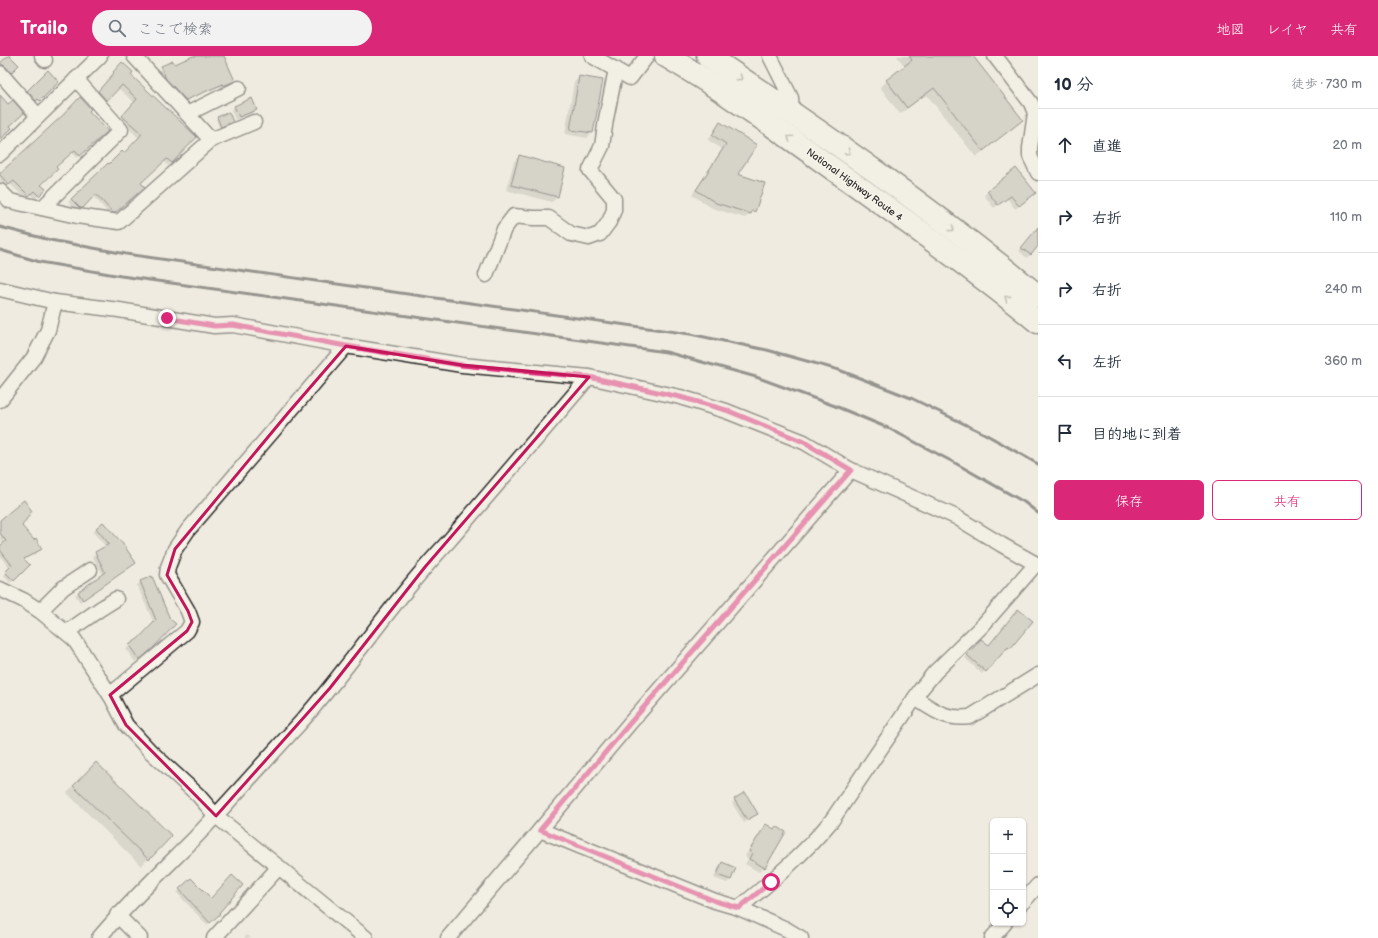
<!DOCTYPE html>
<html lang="ja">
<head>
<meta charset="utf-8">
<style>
  :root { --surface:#fff; --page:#f2f2f3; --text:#1f2937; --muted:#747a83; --line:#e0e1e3; --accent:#db2777 }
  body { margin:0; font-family:"Balsamiq Sans","Klee One",sans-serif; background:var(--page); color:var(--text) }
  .controls { position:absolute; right:12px; bottom:12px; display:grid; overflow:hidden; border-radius:6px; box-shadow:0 1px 3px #0004 }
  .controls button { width:36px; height:36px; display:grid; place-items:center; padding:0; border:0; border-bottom:1px solid var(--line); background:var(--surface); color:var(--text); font:20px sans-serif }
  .stop { position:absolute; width:12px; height:12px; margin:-9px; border:3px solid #db2777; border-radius:50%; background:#fff }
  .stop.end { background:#db2777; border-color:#fff; box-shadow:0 1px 4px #0008 }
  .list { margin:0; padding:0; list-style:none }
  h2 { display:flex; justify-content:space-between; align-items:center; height:52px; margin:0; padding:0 16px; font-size:17px }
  h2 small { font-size:13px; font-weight:400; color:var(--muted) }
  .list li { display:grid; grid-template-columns:26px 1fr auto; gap:12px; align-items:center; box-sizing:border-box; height:72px; padding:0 16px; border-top:1px solid var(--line) }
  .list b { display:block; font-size:15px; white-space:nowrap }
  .list em { font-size:13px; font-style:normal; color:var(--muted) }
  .actions { display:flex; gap:8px; padding:12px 16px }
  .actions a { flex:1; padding:9px 0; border:1px solid var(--accent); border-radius:6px; text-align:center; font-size:14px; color:var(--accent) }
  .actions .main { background:var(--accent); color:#fff }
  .icon { flex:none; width:22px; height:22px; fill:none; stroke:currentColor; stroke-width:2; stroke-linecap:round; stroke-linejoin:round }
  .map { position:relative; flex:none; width:1038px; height:882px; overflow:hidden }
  header { display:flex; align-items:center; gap:24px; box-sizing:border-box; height:56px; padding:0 20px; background:var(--accent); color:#fff }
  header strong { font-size:19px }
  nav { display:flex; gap:22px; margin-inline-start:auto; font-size:14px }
  .search { width:280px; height:36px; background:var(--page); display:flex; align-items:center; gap:10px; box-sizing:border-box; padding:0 14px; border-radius:22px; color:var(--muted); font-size:15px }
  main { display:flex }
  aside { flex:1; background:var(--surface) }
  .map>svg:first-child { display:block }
  .shadow { fill:#0003 }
  .building { fill:#b8b5ae; stroke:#2b2b2b }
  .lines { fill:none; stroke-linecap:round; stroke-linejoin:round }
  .street-casing { stroke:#2b2b2b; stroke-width:17 }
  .highway-casing { stroke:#2b2b2b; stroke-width:25 }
  .street { stroke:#f7f3e8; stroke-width:14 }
  .highway { stroke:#f7f3e8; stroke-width:22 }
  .rail { stroke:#2b2b2b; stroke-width:3 }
  .oneway { stroke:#918f8a }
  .route { stroke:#db2777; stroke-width:5 }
  .marked { fill:none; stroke:#c2185b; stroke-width:3; stroke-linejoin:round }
  .labels { text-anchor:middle; stroke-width:3; stroke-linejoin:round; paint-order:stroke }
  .street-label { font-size:10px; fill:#2b2b2b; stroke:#f7f3e8 }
</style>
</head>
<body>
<header>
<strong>Trailo</strong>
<div class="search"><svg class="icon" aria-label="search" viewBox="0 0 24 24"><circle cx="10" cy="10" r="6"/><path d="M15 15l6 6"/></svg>ここで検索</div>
<nav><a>地図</a><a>レイヤ</a><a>共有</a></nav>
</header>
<main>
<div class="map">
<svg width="1038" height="882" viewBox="0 0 1038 882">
  <rect width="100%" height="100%" fill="#efebe0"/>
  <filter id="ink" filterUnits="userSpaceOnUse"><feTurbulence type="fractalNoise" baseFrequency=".025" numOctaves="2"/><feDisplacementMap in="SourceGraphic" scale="8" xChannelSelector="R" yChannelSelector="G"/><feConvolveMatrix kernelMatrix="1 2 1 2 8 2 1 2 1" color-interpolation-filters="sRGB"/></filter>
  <g filter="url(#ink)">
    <!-- shadow -->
    <g class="shadow">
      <path d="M9,0L17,9L9,17L0,9Z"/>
      <path d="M195,0H225L224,1L234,24L230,28L220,32L219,31L182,46L163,26L159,14L162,11L174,9Z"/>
      <path d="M897,0H972L1021,64L976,101L926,38L900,58L880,31L905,11Z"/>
      <path d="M122,7L129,19L195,81L168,110L164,105L140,127L141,134L111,160L93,140L79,155H77L68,146L108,108L109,110L124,98L139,83L138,81L119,64L135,47L118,32L103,47L95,38Z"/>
      <path d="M48,16L58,26L36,47L25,39Z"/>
      <path d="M580,21L601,25L592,77L587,82L565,78L574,26Z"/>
      <path d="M235,50L256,53L253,57L235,64L231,54Z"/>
      <path d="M88,55L106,75L77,102L72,96L55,112L40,129L45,133L35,143L30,137L25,142L10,128L6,132L0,125V118Z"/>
      <path d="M229,57L231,67L219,71L216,63Z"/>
      <path d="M720,67L737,118L754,155L745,162L712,152L692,139L722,93L708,84L716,72Z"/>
      <path d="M519,100L564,112L557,141L552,146L506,134L514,106Z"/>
      <path d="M988,136L1032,140L1015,153L1007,142L994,152L984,139Z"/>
      <path d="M1031,181H1038V188L1027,202L1019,195Z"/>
      <path d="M0,465L41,493L38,496L23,504L29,509L10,527L3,519L10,513L0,500V491L4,488L0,483Z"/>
      <path d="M103,467L135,507L80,546L75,539L103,519L92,500L106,491L93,476Z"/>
      <path d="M141,526L169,563L148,595L135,606L126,593L139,583L154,568L137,529Z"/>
      <path d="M1015,558L1010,592L1007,595L1004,594L982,618L965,602L981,584L988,590Z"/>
      <path d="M96,707L171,780L141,810L67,737Z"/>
      <path d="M735,744L757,758L744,767L732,747Z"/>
      <path d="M766,769L764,811L759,816L745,808L748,803L745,800L761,775Z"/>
      <path d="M722,807L735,812L730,824L727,827L714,822L719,810Z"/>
      <path d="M191,823L218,858L207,869L177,837Z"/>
      <path d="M247,879L251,882H244Z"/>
    </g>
    <!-- building -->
    <g class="building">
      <path d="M8,0H10L19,9L11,17L6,11L0,7Z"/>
      <path d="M193,0H224L235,25L223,30V28L186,44L166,23L161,10L173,5L175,8Z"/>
      <path d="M909,0H973L1023,64L983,95L934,32L907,52L886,24L912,4Z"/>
      <path d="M122,6L133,16L131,19L197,81L172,107L167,103L141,127L145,131L115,157H113L96,138L83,152H80L71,143L108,107L109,108L122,95L124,97L141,79V77L122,60L137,43L122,29L107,45L98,35L114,17L113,16Z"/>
      <path d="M48,14L59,26L40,45L38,43L36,45L27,35Z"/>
      <path d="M579,20L603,24L593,77L570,74Z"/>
      <path d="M0,39L8,48L13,44L24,57L10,70L12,72L0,84Z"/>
      <path d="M80,41L91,53L89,55L108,75L80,100L75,94L56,111L58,113L41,129L46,133L39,140L34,135L29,140L14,125L9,129L0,119V117L63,59Z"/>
      <path d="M252,42L257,54L239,61L234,50Z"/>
      <path d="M229,56L233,66L221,71L217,61Z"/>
      <path d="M720,66L757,89L738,118L765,127L755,156L752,155L751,158L716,147L696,134L726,88L712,79Z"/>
      <path d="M519,99L565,112L558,141L511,129Z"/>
      <path d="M1016,112L1036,137L1019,150L1011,140L998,149L987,135Z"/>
      <path d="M1038,171V190L1031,199L1021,192Z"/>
      <path d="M24,444L32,455L22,470L34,484L36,482L42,493L24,503L30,509L14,525L5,516L12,509L0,494V490L6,485L0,477V464Z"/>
      <path d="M103,466L123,488L136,507L83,544L78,536L105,516L95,496L109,488L96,472Z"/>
      <path d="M152,520L170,563L176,568L153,592L139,604L129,589L139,582L156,564L140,525Z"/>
      <path d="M1018,553L1033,565L1010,593L1008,591L986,616L967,599L981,583L989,589Z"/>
      <path d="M96,706L172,780L149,804L73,730Z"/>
      <path d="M745,736L758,758L747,764L734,743Z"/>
      <path d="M766,768L774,773L776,770L786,776L765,812L749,803L752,797L749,795Z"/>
      <path d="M722,806L736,812L731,824L717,819Z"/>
      <path d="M232,819L243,829L219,857L220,858L210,867L179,833L191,822L211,842Z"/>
    </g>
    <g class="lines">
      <!-- street casing -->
      <g class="street-casing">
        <g id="street">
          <path d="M42,0L45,4"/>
          <path d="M134,0L211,84"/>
          <path d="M592,0L630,22L647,0"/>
          <path d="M770,0L791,42L792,57"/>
          <path d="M995,0L1031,47L1035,57L1030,92V100L1038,117"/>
          <path d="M0,17L38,60"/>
          <path d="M187,58L239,32"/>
          <path d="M0,98L100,0"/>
          <path d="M0,135L10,145L77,160L119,166L211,84L254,66"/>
          <path d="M42,152L121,74L76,23"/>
          <path d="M486,219L504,173L514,160L533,162H549L571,178L589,182L600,178L609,166L614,154V143L590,114L602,90L606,63L616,13"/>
          <path d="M0,233L55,246L119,254L214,270L233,269L346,290"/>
          <path d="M0,344L34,301L48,274L55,246"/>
          <path d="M851,414L956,461L1002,489L1038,509"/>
          <path d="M0,533L23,544L40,555L74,583L112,642L126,669L150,695L198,739L216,760L366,882"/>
          <path d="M40,555L63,532L90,514"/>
          <path d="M67,576L100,553L116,543"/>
          <path d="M110,639L187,575L192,566L188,555L167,519L168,511L175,493L188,474L346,290L462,309L589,321"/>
          <path d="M915,642C935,655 945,664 970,661L1038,619"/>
          <path d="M1023,846L1038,829"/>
          <path d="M739,852C772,825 805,797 832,764L921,633L935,616L982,570L1036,508"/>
          <path d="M117,859L140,882"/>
          <path d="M99,882C128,847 161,816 193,784C230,745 265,705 301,666C352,608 395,542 448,486L589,321L680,341L726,355L804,386L851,414L630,667L540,774"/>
          <path d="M214,882L279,811"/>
          <path d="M448,882L540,774L715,845L739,852L786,873L801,882"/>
          <path d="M992,882L1005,867"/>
        </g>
      </g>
      <!-- highway casing -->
      <g class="highway-casing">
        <g id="highway">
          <path d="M666,0C722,33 776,72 829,110C900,160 971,211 1038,266"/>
          <path d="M708,0C821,76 933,153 1038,240"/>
        </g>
      </g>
      <!-- street -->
      <use href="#street" class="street"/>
      <!-- highway -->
      <use href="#highway" class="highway"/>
      <!-- rail -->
      <g class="rail">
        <path d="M0,171L50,184L126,198L690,278L767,294L839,314L911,342L985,378L1038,408"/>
        <path d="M0,194L40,206L121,220L666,296L756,321L835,350L888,372L955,407L1024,446L1038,457"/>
      </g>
    </g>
    <!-- one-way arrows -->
    <defs><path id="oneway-chevron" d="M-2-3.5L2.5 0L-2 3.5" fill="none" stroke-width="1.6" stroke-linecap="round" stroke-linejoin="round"/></defs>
    <g class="oneway">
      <use href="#oneway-chevron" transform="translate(740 22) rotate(34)"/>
      <use href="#oneway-chevron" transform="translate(790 82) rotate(-145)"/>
      <use href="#oneway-chevron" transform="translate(848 96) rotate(35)"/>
      <use href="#oneway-chevron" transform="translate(952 173) rotate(37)"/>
      <use href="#oneway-chevron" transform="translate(1007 242) rotate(-143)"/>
    </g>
  </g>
  <g class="lines" filter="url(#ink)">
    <!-- route -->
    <path class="route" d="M167,262L214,270L233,269L346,290L462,309L589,321L680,341L726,354L804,386L851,414L630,667L540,774L715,845L739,852L771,826"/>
  </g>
  <!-- marked area -->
  <path d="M0 0H1038V882H0ZM346,290L462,309L589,321L425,511L330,632L216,760L126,669L110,639L187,575L192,566L188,555L167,519L175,493L288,357Z" fill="#efebe0" fill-opacity=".55" fill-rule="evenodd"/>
  <path class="marked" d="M346,290L462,309L589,321L425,511L330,632L216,760L126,669L110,639L187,575L192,566L188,555L167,519L175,493L288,357Z"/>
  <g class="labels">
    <!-- street labels -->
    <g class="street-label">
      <text transform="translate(855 128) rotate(36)" y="4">National Highway Route 4</text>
    </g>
  </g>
</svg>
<div class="controls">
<button>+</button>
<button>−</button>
<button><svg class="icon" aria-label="locate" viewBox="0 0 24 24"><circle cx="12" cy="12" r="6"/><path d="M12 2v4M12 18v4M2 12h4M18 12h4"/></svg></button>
</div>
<div class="stop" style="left:771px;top:826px"></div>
<div class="stop end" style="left:167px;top:262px"></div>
</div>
<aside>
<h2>10 分<small>徒歩 · 730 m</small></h2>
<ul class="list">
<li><svg class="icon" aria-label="ahead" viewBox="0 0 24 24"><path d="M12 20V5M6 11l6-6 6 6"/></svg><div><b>直進</b></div><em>20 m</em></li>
<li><svg class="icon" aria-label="right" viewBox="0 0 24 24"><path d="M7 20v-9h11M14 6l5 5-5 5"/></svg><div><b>右折</b></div><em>110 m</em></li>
<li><svg class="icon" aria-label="right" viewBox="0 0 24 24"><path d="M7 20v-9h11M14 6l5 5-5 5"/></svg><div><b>右折</b></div><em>240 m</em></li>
<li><svg class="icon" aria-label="left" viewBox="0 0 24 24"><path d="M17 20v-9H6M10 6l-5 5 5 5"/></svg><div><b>左折</b></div><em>360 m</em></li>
<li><svg class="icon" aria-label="arrive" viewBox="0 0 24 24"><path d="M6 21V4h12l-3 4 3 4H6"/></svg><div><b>目的地に到着</b></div></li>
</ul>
<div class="actions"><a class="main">保存</a><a>共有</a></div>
</aside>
</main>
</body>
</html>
